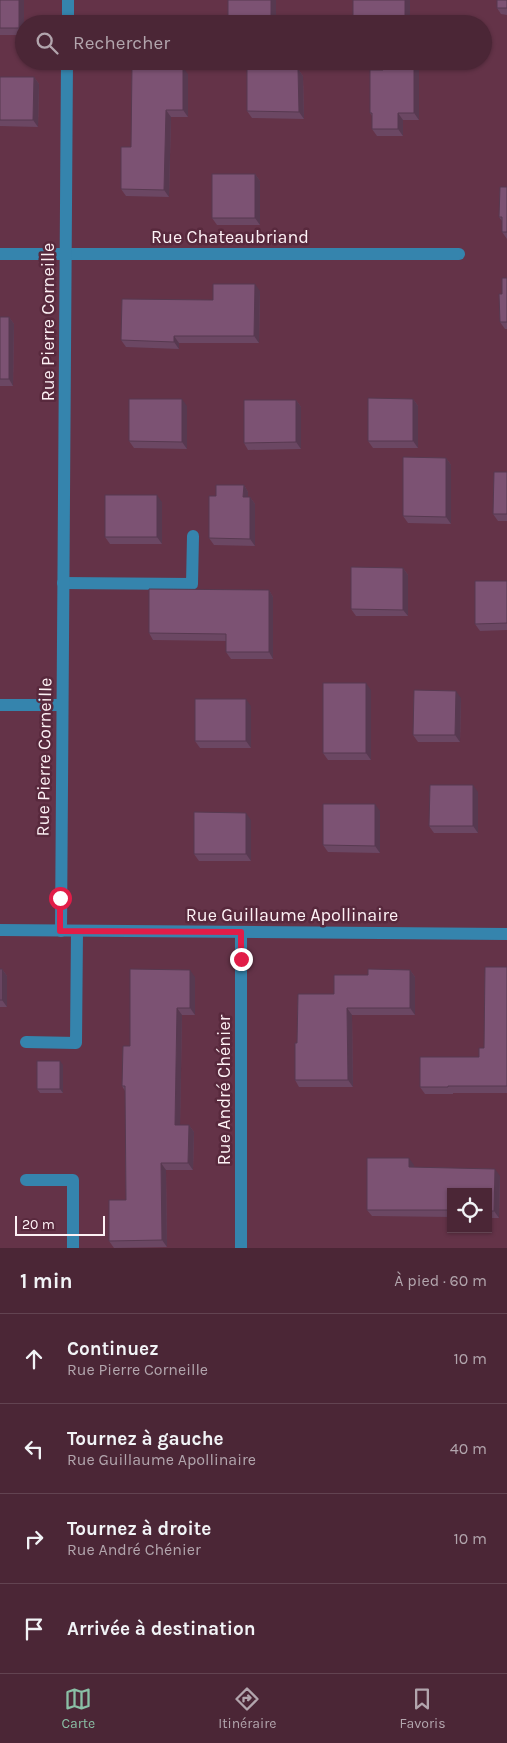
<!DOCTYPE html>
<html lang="fr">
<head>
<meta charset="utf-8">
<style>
  :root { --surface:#4b2636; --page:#522e3e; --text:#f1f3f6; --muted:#b2a5ad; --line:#624351; --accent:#8abfa5 }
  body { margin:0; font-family:Karla,sans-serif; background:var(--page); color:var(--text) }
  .controls { position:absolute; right:15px; bottom:15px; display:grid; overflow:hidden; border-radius:0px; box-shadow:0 1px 4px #0004 }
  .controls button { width:45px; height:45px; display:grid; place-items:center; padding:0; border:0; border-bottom:1px solid var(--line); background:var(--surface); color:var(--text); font:25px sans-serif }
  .scale { position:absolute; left:15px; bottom:12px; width:90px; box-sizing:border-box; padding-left:5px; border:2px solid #fdf1f5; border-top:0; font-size:14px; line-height:18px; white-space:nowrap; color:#fdf1f5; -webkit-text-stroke:4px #58293d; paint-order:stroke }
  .stop { position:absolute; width:15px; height:15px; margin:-11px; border:4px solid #e11d48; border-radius:50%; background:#fff }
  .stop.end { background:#e11d48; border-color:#fff; box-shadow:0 1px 5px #0008 }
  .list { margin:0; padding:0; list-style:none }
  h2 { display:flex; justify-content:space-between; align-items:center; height:65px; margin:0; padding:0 20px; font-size:21px }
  h2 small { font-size:16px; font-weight:400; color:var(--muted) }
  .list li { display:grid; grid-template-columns:32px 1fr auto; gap:15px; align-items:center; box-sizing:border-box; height:90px; padding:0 20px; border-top:1px solid var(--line) }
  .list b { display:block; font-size:19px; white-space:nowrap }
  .list p { margin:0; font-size:16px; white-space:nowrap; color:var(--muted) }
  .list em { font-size:16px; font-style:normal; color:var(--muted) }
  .icon { flex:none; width:28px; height:28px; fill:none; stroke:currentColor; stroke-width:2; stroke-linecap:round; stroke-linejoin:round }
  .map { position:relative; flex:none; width:507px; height:1248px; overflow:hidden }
  .search { position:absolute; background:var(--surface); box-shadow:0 1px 4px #0004; left:15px; right:15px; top:15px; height:55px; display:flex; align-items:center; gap:12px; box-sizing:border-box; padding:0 18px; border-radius:28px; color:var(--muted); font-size:19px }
  .sheet { height:425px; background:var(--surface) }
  nav { display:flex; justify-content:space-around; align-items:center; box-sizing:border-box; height:70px; border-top:1px solid var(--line); background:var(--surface); font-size:14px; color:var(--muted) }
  nav a { display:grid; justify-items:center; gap:2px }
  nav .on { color:var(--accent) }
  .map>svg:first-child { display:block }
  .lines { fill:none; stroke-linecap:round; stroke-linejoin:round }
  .minor { stroke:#3584ad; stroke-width:12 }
  .wall { fill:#6b4763 }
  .shaded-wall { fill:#573950 }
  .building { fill:#7c5273; stroke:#573950 }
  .route { stroke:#e11d48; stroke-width:6 }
  .labels { text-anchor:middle; stroke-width:5; stroke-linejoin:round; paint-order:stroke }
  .street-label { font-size:18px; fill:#fdf1f5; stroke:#58293d }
</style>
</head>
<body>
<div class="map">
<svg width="507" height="1248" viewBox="0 0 507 1248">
  <rect width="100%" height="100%" fill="#643348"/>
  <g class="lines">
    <!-- minor -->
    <g class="minor">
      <path d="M68,24V0"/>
      <path d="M0,254H459"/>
      <path d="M63,583L192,584L193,536"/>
      <path d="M0,705H62"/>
      <path d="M0,930L507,934"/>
      <path d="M61,931L67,61"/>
      <path d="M241,932V1248"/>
      <path d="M26,1042L76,1043L77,932"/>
      <path d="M26,1180H73V1248"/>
    </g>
  </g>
  <!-- wall -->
  <g class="wall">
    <rect x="0" y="0" width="24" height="35"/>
    <path d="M507,0V15L501,14L497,8Z"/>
    <path d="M383,61H419V120H403V136H377L372,129V116L370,113L383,70Z"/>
    <path d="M298,69L303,76L304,119L252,118L247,111Z"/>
    <path d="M188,74V117H171L169,197L126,196L121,189L131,147Z"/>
    <path d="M0,77H34L39,84L38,127L0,126Z"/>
    <path d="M255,174L260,181V225H217L212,218Z"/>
    <path d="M507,187V239L502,232V221L499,217Z"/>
    <path d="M507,278V329H505L500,322Z"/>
    <path d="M260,291L259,343H179V349L126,347L121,340L213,300Z"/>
    <path d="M0,317H9L14,324L13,386H0Z"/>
    <path d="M413,399L418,406V448H373L368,441Z"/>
    <path d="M296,400L301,407V449L248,450L244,443Z"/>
    <path d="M187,406V449L134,448L129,441Z"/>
    <path d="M446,458L451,465V524L408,523L403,516Z"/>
    <path d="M507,472V521H498L493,514Z"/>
    <path d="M244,485L248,492V497H250L255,504V546L214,545L209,538L216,496Z"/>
    <path d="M162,502V544H110L105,537Z"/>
    <path d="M403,568L408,575V616H356L351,609Z"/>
    <path d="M507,581V630L480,631L475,624Z"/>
    <path d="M269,590L273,597V659H231L226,652V641L153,640L149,633Z"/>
    <path d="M371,690V760H328L323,753Z"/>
    <path d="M461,698L460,742H418L413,735Z"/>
    <path d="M251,706V748H200L195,741Z"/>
    <path d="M478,792V833H434L429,826Z"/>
    <path d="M380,811V853L328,852L323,845Z"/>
    <path d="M251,820V861H199L194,854Z"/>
    <path d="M507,967V1093H453V1094H425L420,1087L479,1057L484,1048Z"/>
    <path d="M0,969H2L7,976V1007H0Z"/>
    <path d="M410,970L415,977V1015H352L353,1087H299L295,1080L297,1043L368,975Z"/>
    <path d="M195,977V1015H182L180,1125H189L194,1132L193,1170H166L167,1247L114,1248L109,1241L126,1200L125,1091L122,1086L130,1046Z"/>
    <path d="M63,1065V1093H40L37,1089Z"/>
    <path d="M414,1165V1167L500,1176L499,1218H488V1192H451V1217L372,1216L367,1210Z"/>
  </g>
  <!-- shaded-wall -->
  <g class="shaded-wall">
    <path d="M19,0H24V35L19,28Z"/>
    <path d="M271,0H276V24L271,23Z"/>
    <rect x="405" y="0" width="5" height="24"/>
    <path d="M414,61H419V120L414,113Z"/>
    <path d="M183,67L188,74V117L183,110Z"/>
    <path d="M298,69L303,76L304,119L299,112Z"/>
    <path d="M34,77L39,84L38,127L33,120Z"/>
    <path d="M166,110L171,117L169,197L164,190Z"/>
    <path d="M398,113L403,120V136L398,129Z"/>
    <path d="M255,174L260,181V225L255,218Z"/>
    <path d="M255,284L260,291L259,343L254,336Z"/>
    <path d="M9,317L14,324L13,386L9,379Z"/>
    <path d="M174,336L179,343V349L174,342Z"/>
    <path d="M182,399L187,406V449L182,442Z"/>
    <path d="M413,399L418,406V448L413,441Z"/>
    <path d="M296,400L301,407V449L296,442Z"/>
    <path d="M446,458L451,465V524L446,517Z"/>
    <path d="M244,485L248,492V504L243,497Z"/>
    <path d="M157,495L162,502V544L157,537Z"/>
    <path d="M250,497L255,504V546L250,539Z"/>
    <path d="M403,568L408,575V616L403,610Z"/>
    <path d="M269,590L273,597V659L269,652Z"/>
    <path d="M366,683L371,690V760L366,753Z"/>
    <path d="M456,691L461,698L460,742L455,735Z"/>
    <path d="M246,699L251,706V748L246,741Z"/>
    <path d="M473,785L478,792V833L473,826Z"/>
    <path d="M375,804L380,811V853L375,846Z"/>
    <path d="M246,813L251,820V861L246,854Z"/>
    <path d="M2,969L7,976V1007L2,1000Z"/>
    <path d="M190,970L195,977V1015L190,1008Z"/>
    <path d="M410,970L415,977V1015L410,1008Z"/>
    <path d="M177,1008L182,1015L180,1132L175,1125Z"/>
    <path d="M347,1008L352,1015L353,1087L348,1080Z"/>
    <path d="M60,1061L63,1065V1093L60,1089Z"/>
    <path d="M189,1125L194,1132L193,1170L188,1163Z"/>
    <path d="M409,1158L414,1165V1174L409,1167Z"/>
    <path d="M161,1163L166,1170L167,1247L162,1240Z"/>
    <path d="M495,1169L500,1176L499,1218L494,1211Z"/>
  </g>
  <!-- building -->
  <g class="building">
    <rect x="0" y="0" width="19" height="28"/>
    <path d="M228,0H271V23L228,24Z"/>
    <rect x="353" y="0" width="52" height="24"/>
    <rect x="497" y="0" width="10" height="8"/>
    <path d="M383,61H414V113H398V129H372V113H370V70H383Z"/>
    <path d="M132,67H183V110H166L164,190L121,189V147H131Z"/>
    <path d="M247,69H298L299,112L247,111Z"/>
    <path d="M0,77H34L33,120H0Z"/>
    <rect x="212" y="174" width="43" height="44"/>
    <path d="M500,187H507V232H502V217H499Z"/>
    <path d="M502,278H507V322H500L499,294H502Z"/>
    <path d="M213,284H255L254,336H174V342L121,340L122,299L213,300Z"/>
    <rect x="0" y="317" width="9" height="62"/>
    <path d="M368,398L413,399V441H368Z"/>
    <path d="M129,399H182V442L129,441Z"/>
    <path d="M244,400H296V442L244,443Z"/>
    <path d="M403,457L446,458V517L403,516Z"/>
    <path d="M494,472H507V514H493Z"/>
    <path d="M216,485H244L243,497H250V539L209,538V496H216Z"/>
    <rect x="105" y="495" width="52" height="42"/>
    <path d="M351,567L403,568V610L351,609Z"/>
    <path d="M475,581H507V623L475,624Z"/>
    <path d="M149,589L269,590V652H226V634L149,633Z"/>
    <rect x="323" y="683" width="43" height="70"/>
    <path d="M414,690L456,691L455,735H413Z"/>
    <rect x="195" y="699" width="51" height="42"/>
    <path d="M430,785H473V826H429Z"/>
    <path d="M323,804H375V846L323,845Z"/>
    <path d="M194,812L246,813V854H194Z"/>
    <path d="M485,967H507V1086H448V1087H420V1057H479V1048H484Z"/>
    <rect x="0" y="969" width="2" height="31"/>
    <path d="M130,969L190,970V1008H177L175,1125H189L188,1163H161L162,1240L109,1241V1200H126L125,1086H122L123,1046H130Z"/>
    <path d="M368,969L410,970V1008H347L348,1080H295V1043H297L298,994H334V975H368Z"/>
    <rect x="37" y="1061" width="23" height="28"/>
    <path d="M367,1158H409V1167L495,1169L494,1211H488V1192H451V1210H367Z"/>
  </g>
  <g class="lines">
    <!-- route -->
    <path class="route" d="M60,898V931L241,932V959"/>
  </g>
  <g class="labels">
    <!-- street labels -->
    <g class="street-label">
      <text x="230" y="243">Rue Chateaubriand</text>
      <text transform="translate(48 322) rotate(-90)" y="6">Rue Pierre Corneille</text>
      <text transform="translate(44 757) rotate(-89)" y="6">Rue Pierre Corneille</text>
      <text x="292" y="921">Rue Guillaume Apollinaire</text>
      <text transform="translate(224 1090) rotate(-90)" y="6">Rue André Chénier</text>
    </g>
  </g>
</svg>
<div class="controls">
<button><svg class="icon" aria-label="locate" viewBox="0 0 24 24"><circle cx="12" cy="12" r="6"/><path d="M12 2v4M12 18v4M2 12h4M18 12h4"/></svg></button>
</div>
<div class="scale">20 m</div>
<div class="stop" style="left:60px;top:898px"></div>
<div class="stop end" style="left:241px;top:959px"></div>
<div class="search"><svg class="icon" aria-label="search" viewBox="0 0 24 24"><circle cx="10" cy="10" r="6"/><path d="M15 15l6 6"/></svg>Rechercher</div>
</div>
<section class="sheet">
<h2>1 min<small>À pied · 60 m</small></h2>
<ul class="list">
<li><svg class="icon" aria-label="ahead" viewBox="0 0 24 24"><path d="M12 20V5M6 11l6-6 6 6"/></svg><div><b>Continuez</b><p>Rue Pierre Corneille</p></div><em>10 m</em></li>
<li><svg class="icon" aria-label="left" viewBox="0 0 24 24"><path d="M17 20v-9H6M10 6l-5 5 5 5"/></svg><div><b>Tournez à gauche</b><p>Rue Guillaume Apollinaire</p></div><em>40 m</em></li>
<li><svg class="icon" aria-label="right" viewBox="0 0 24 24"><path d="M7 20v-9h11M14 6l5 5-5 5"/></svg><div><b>Tournez à droite</b><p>Rue André Chénier</p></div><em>10 m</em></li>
<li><svg class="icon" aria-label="arrive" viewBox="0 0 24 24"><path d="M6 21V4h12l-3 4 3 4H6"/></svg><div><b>Arrivée à destination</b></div></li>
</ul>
</section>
<nav>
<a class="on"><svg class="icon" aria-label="map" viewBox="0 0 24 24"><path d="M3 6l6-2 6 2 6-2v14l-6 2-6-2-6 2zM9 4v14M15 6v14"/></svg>Carte</a>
<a><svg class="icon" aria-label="directions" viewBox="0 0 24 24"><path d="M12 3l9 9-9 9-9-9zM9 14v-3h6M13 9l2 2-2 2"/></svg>Itinéraire</a>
<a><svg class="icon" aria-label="saved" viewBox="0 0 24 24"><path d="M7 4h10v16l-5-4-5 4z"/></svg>Favoris</a>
</nav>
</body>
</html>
